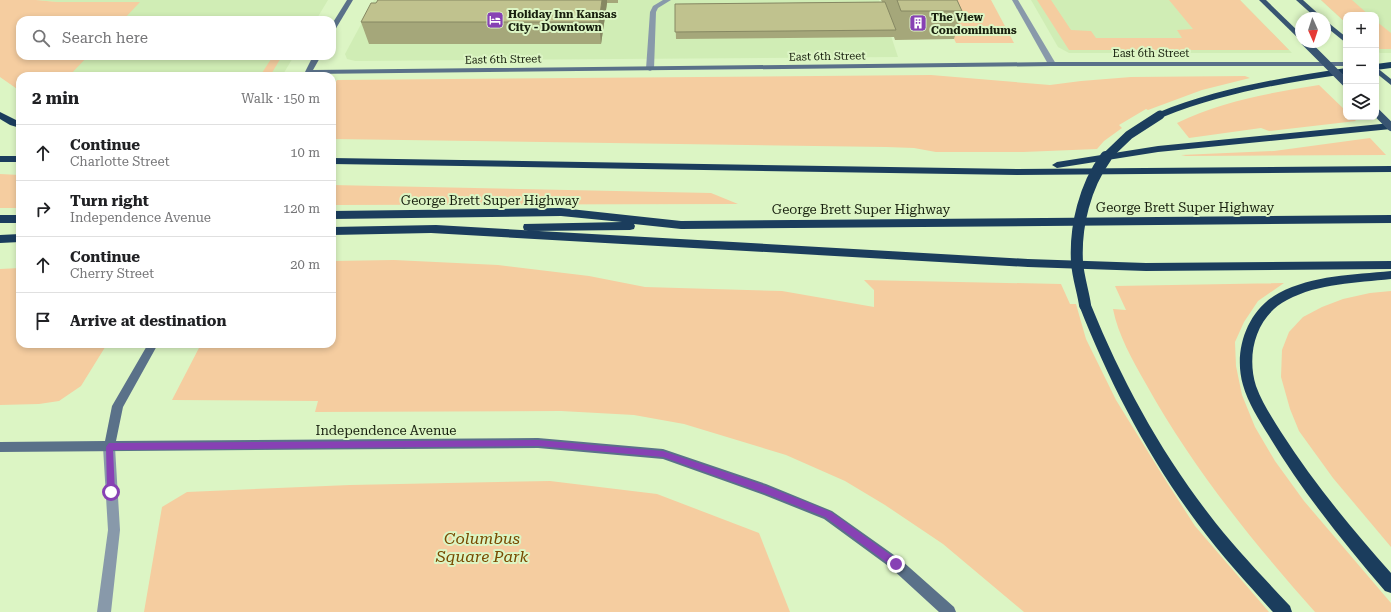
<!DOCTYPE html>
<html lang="en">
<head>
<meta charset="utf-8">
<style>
  :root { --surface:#fff; --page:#f2f2f2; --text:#202124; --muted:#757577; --line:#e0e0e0 }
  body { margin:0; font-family:"Roboto Serif",serif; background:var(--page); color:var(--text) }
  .controls { position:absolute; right:12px; top:12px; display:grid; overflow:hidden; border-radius:8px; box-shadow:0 2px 6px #0003 }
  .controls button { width:36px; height:36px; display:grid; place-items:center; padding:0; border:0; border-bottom:1px solid var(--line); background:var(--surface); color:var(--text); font:20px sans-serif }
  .compass { position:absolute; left:1295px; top:12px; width:36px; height:36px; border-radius:50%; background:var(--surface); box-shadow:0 2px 6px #0003; rotate:177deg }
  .stop { position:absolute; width:12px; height:12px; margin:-9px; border:3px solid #8741b4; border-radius:50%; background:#fff }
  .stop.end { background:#8741b4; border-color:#fff; box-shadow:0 1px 4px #0008 }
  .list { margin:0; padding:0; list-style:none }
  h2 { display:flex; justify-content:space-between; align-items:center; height:52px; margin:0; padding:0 16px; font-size:17px }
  h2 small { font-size:13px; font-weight:400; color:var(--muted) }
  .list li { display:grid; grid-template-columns:26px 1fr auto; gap:12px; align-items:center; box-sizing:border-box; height:56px; padding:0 16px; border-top:1px solid var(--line) }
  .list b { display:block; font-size:15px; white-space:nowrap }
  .list p { margin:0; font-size:13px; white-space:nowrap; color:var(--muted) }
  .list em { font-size:13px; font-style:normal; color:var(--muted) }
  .icon { flex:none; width:22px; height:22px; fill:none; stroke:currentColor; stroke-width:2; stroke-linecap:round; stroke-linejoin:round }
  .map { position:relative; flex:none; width:1391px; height:612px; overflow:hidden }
  .search { position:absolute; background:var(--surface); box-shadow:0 2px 6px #0003; left:16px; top:16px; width:320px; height:44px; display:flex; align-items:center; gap:10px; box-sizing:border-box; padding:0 14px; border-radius:12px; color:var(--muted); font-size:15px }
  .panel { position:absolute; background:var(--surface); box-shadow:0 2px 6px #0003; left:16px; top:72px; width:320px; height:276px; border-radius:12px }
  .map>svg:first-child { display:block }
  .built { fill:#d0edb5 }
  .green { fill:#f5cda0 }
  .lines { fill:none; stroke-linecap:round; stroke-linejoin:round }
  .lane { fill:#89a; fill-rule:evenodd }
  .street { fill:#89a; fill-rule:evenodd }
  .secondary { fill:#5a7189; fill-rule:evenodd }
  .primary { fill:#385572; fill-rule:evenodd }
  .highway { fill:#1b3d5d; fill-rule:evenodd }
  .primary-bridge { stroke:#385572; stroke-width:8 }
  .highway-bridge-far1 { stroke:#1b3d5d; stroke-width:9 }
  .highway-bridge { stroke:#1b3d5d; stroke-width:12 }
  .wall { fill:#a5a77a }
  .shaded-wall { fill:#868863 }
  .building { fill:#c0c28e; stroke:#868863 }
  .route { fill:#8741b4 }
  .labels { text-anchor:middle; stroke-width:4; stroke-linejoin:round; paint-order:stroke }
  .far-poi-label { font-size:11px; font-weight:bold; fill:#18200e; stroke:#dcf5c4; text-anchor:start }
  .far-street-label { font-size:11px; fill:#18200e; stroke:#dcf5c4 }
  .street-label { font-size:13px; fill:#18200e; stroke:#dcf5c4 }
  .near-park-label { font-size:16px; font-style:italic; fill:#784a00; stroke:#dcf5c4 }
</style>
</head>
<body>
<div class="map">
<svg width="1391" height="612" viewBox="0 0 1391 612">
  <rect width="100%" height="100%" fill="#dcf5c4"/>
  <!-- built -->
  <g class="built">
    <path d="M36,0H328L316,20H114L131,2H57Z"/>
    <path d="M374,0H879L898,57L355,61L347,59L345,54Z"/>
    <path d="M1031,0H1240L1292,53H1069L1058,47Z"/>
    <path d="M1321,0H1391V53H1380L1376,50V15H1346V23Z"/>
    <path d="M80,56H294L282,76H61Z"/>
  </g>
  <!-- green -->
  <g class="green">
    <path d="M0,0H36L57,2H140L123,20H20V56H88L69,76H20V91L0,77Z"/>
    <path d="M936,0H991L1014,43H956Z"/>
    <path d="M1037,0H1051L1071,30L1091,31L1096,38H1182L1177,30L1193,29L1169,0H1240L1289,50H1069Z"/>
    <path d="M1321,0H1352L1369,15H1346V23Z"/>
    <path d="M1376,21L1391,33V49H1376Z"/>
    <path d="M273,56H282L270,76H260Z"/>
    <path d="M931,75L1050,85L1081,81L1131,77L1245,76L1250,78L1202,90L1148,110L1146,109L1119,125L1122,128L1104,141L1097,149L1023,152H936L914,148L886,147L332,139V87L337,80Z"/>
    <path d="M1319,85L1346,111V117H1352L1356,121L1269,131L1261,128L1189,138L1177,123C1222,101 1270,93 1319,85Z"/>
    <path d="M1370,138L1386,155L1186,156L1181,155L1274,151Z"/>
    <path d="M0,174L20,175V208H0Z"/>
    <path d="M332,185L711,193L738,204L332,205Z"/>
    <path d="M394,260L498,265L589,276L645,287L782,291L874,307V290L864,280L1061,284L1070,304H1076L1086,339L1116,400L1166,481L1195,526L1269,612H1024L943,544L885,505L845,481L786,455L684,424L634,415L561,411L315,412L318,401L172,400L201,344H332V261Z"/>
    <path d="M20,268V344H107L81,386L59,401L39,404L0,405V269Z"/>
    <path d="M1284,283L1258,301L1244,322L1235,342L1236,366L1242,395L1255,427L1275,461L1304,501L1391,603V612H1315C1252,541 1192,467 1146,384C1133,361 1118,335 1113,309L1126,310L1115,286Z"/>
    <path d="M1391,291V547L1333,478L1299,431L1290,409L1281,377L1282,350L1289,332L1303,317L1322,307L1343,299L1370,293Z"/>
    <path d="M550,481L657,494L759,533L790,612H144L162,507L187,492L350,485Z"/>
  </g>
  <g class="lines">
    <!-- lane -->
    <path class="lane" d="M663,0H671L658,8L656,12L654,69L650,71L646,69L650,12L653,6Z"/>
    <!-- street -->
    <g class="street">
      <path d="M1012,0H1018L1056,64L1055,66H1052L1048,64Z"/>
      <path d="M109,442L113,443L115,447L120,530L111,612H97L108,530L103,447L105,443Z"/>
    </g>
    <!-- secondary -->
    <g class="secondary">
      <path d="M347,0H353L335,30L332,32V24Z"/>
      <path d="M313,56H321L313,70L1052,62H1346V66H1052L310,74L309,76H303Z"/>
      <path d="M148,344H158L123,407L116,441L538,438L663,449L766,484L832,511L901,560L954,607L956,612H939L891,568L824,519L764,495L663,459L538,448L0,452V442L105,441L112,406Z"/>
    </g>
    <!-- primary -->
    <g class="primary">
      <path d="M1259,0H1266L1301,34V40L1299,39Z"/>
      <path d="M1296,0H1303L1323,18H1316Z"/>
      <path d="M1325,20L1346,37V43L1325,26Z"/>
      <path d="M1376,67L1391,79V85L1376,73Z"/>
    </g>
    <!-- highway -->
    <g class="highway">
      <path d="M1391,62V68L1376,70V64Z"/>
      <path d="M1346,68V74C1283,83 1222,93 1163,117L1160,118L1155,115L1157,113C1218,88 1281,78 1346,68Z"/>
      <path d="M0,112L20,122V128L10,125L0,119Z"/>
      <path d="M1391,123V129L1158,152L1057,168L1052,165L1057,162L1158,146Z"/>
      <rect x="0" y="156" width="20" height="6"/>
      <path d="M332,158L1017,169L1391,166V172L1017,175L332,164Z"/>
      <path d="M561,208L681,221L1391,215V223L681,229L634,224L635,226L634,229L630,230L528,231L524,230L523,227L524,224L622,222L561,216L332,219V211Z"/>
      <rect x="0" y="215" width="20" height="8"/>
      <path d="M436,225L1028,259L1146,263L1391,261V269L1146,271L1028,267L431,233L332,235V227Z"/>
      <path d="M20,234V242L0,243V235Z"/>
      <path d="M1391,271V279C1356,283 1319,283 1287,300C1256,316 1246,354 1256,386C1262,403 1272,417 1281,432C1313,482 1351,528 1391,573V593L1385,591C1343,542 1302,491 1269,436C1259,420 1248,403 1243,385C1233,351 1247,310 1279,293C1313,275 1353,275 1391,271Z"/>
      <path d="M1085,300L1089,302L1091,305C1121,379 1159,449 1208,513C1233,546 1262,576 1290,606L1292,612H1273C1247,583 1221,555 1198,524C1148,457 1109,382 1079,305L1081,302Z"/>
    </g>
    <!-- primary-bridge -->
    <g class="primary-bridge">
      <path d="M1305,42L1346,83"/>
      <path d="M1376,112L1391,127"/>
    </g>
    <!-- highway-bridge-far1 -->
    <path class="highway-bridge-far1" d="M1105,158L1129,135L1160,115"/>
    <!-- highway-bridge -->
    <path class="highway-bridge" d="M1085,305C1083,291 1078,277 1077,262C1075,226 1085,186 1106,157"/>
  </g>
  <!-- wall -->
  <g class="wall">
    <path d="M378,0H618V3H607L601,44H369L361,22L376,3Z"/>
    <path d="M881,0H957L962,11L954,39L895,40L894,37L676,39L675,4L882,2Z"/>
  </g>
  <!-- shaded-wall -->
  <path class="shaded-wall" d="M602,0H607V3L601,44L599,22Z"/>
  <!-- building -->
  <g class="building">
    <path d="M378,0H602L599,22H361L371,3H376Z"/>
    <path d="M897,0H957L962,11H901Z"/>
    <path d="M885,2L896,30L675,32V4Z"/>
  </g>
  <!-- route -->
  <path class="route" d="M538,440L663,451L766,486L831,512L899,561L900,564L899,567L896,568L893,567L825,517L764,493L663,457L538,446L113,450L115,492L111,496L107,492L106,447L109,443Z"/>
  <!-- icons -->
  <defs>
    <g id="hotel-square" transform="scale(0.9)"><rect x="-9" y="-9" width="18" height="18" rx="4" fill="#8741b4" stroke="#dcf5c4"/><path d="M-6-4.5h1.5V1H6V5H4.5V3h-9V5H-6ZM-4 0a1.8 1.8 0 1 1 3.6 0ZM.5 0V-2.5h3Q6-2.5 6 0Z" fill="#fff"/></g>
    <g id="building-square" transform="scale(0.9)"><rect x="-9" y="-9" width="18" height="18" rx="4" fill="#8741b4" stroke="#dcf5c4"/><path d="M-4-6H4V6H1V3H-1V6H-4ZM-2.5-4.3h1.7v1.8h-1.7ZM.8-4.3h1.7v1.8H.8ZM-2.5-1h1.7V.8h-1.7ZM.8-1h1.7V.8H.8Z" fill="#fff"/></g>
  </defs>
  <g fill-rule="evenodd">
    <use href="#hotel-square" x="495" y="20"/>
    <use href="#building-square" x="918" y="23"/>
  </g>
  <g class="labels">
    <!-- far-poi labels -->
    <g class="far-poi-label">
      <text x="508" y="18">Holiday Inn Kansas<tspan x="508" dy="13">City - Downtown</tspan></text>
      <text x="931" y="21">The View<tspan x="931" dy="13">Condominiums</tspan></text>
    </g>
    <!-- far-street labels -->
    <g class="far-street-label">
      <text x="1151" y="57">East 6th Street</text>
      <text transform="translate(827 56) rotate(-1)" y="4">East 6th Street</text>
      <text transform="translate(503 59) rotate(-1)" y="4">East 6th Street</text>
    </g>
    <!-- street labels -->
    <g class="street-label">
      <text x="490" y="205">George Brett Super Highway</text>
      <text x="1185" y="212">George Brett Super Highway</text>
      <text x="861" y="214">George Brett Super Highway</text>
      <text x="386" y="435">Independence Avenue</text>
    </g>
    <!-- near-park labels -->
    <g class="near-park-label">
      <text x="482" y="544">Columbus<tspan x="482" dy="18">Square Park</tspan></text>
    </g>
  </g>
</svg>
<div class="controls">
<button>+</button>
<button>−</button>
<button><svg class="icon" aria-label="layers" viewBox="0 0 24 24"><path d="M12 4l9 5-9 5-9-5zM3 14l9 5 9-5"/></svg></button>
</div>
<svg class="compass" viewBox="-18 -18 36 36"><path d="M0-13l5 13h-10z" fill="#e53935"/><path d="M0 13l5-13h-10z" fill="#757577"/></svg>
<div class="stop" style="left:111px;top:492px"></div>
<div class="stop end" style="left:896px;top:564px"></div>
<div class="search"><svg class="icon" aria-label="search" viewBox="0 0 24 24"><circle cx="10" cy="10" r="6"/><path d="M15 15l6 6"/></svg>Search here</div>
<section class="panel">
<h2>2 min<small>Walk · 150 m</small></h2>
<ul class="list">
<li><svg class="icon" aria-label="ahead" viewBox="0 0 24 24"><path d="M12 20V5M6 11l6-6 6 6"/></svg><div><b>Continue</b><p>Charlotte Street</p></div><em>10 m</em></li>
<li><svg class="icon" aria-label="right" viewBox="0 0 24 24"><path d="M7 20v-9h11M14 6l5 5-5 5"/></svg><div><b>Turn right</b><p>Independence Avenue</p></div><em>120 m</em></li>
<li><svg class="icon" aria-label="ahead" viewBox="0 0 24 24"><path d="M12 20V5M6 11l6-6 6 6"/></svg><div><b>Continue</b><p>Cherry Street</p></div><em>20 m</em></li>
<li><svg class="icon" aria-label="arrive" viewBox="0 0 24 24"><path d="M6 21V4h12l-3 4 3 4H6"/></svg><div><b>Arrive at destination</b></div></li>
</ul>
</section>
</div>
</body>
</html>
